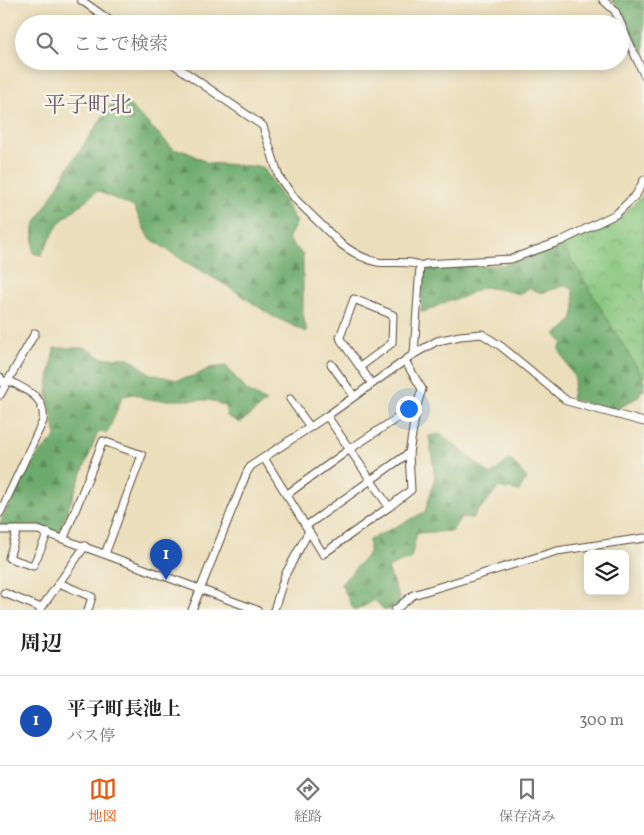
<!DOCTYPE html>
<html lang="ja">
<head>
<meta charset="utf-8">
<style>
  :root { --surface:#fff; --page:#f6f6f6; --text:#222; --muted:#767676; --line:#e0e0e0; --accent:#ea580c }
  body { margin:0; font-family:Vollkorn,"Noto Serif JP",serif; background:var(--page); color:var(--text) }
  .controls { position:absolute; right:15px; bottom:15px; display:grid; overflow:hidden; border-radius:8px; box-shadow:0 2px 12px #0003 }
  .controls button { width:45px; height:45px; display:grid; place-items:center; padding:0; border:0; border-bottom:1px solid var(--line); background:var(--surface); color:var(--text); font:25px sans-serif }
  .you { position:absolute; left:408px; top:408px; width:18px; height:18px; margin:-12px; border:4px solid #fff; border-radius:50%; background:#1a73e8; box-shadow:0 0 0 8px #1a73e833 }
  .badge { display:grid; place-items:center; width:32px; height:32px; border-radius:50%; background:var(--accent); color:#fff; font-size:16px; font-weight:700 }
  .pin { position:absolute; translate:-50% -41px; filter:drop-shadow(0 1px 2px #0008) }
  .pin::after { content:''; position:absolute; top:26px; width:18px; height:15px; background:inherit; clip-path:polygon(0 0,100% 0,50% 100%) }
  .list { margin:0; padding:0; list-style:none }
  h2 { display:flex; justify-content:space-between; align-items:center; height:65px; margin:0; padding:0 20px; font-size:21px }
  h2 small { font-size:16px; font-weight:400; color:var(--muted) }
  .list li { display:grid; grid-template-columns:32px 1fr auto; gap:15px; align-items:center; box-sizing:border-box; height:90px; padding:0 20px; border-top:1px solid var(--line) }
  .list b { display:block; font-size:19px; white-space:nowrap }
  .list p { margin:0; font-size:16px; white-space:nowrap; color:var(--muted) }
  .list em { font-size:16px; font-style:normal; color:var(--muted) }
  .icon { flex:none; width:28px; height:28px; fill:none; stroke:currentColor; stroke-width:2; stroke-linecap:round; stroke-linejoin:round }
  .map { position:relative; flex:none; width:644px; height:610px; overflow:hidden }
  .search { position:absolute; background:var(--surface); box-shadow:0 2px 12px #0003; left:15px; right:15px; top:15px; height:55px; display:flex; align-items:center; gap:12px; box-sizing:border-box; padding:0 18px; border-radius:28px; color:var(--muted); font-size:19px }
  .sheet { height:155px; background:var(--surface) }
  nav { display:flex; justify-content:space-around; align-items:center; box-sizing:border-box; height:70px; border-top:1px solid var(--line); background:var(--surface); font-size:14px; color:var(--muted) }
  nav a { display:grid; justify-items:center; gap:2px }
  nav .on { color:var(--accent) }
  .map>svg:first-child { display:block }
  .forest { fill:url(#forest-firs); stroke:#546a46 }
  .park { fill:url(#park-crowns); stroke:#61784e }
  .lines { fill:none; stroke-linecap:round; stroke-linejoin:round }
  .minor-casing { stroke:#554536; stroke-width:9 }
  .minor { stroke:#fff; stroke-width:7 }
  .labels { text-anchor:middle; stroke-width:5; stroke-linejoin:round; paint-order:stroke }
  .quarter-label { font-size:22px; fill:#675866; stroke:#f7f3e8 }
</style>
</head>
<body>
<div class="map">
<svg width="644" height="610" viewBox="0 0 644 610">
  <defs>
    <pattern id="forest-firs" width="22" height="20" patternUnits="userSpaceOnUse" patternTransform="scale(1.25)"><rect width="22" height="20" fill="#6dab6d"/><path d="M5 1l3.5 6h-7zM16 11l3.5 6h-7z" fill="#5b8b59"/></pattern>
    <pattern id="park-crowns" width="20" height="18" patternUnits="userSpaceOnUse" patternTransform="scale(1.25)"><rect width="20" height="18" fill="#87c67e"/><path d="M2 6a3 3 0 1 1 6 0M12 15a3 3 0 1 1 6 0" fill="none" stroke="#70a167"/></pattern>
  </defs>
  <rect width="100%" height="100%" fill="#f7f3e8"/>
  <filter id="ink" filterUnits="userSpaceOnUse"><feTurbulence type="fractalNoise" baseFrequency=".02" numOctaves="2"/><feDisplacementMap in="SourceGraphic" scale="10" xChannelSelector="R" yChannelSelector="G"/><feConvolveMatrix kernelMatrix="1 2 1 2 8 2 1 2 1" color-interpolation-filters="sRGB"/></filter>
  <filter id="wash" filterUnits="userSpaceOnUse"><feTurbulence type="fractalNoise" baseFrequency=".0096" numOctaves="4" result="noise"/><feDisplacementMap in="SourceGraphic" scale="20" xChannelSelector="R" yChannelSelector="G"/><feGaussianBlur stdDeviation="1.12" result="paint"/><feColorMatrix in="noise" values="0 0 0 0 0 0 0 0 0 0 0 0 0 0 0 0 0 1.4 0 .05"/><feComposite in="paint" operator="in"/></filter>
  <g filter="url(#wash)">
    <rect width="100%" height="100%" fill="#ebdebb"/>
    <!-- forest -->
    <g class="forest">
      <path d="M611,0H644V65L617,6Z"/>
      <path d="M118,94L175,150H183L208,163L263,167L297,222L288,239L303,255V314L307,332L272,316L226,285L184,261L148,237L134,207L97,191L60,222L41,255L33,253L34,226L68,168Z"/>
      <path d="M644,194V390L641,391L638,397L614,411L571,399L575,379L559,349L563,343L555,334C577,322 576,312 573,289L564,286L541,293L529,288L519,294L498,289L483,287L461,298L448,301L424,312L421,311L424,272L427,267L502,265L522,260L619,219Z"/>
      <path d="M54,348H86L102,358H129L151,374L177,380L197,375L210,368L226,366L246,390L266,402L240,423L227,416L226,406L209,400H148L135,394L123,396L107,433L98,432L59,532L38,526H0V522L28,466L56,436L47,392Z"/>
      <path d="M441,434L491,475L510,459L527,478L519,491L499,487L472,518L461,517L452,531L417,533L411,558L388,568L401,603L389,610H384L375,600L357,610H354L341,584L369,553V540L425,512L435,478L429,436Z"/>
    </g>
    <!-- park -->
    <path class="park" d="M644,194V379L562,244L619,219Z"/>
  </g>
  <g filter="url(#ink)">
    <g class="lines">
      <!-- minor casing -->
      <g class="minor-casing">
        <g id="minor">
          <path d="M81,0L115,24"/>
          <path d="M603,0L615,11L644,75"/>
          <path d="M169,61L263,126L279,177L296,200L341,244C352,252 363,259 377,262C388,264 413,260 420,266L426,264L511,259L561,241L616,214L636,195L644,180"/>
          <path d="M414,354L420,266"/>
          <path d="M331,364L354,396"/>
          <path d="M360,367L392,343L393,315L354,299L340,337L341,340L372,384"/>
          <path d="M0,377L5,385"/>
          <path d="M0,395L35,333"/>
          <path d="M290,399L310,427"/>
          <path d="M327,416L389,507"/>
          <path d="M264,458L323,554L389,507L411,490L409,453L417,405L422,389L405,361"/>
          <path d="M286,495L350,449L417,405"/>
          <path d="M0,513L43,421C46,396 27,391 8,380"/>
          <path d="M306,526L409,453"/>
          <path d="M0,530H38L257,610"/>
          <path d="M17,530L9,558L33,566L48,533"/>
          <path d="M64,538L103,441L142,455L105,554"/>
          <path d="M59,583L92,597L88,610"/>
          <path d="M4,593L41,608"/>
          <path d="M40,610L85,546"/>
          <path d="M192,610L247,472L251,466L327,416L414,354L437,341L460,336L482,334L502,347L567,401L644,422"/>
          <path d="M274,610L285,575L309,531"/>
          <path d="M395,610L413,595L557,551L644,538"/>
        </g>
      </g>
      <!-- minor -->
      <use href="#minor" class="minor"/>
    </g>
  </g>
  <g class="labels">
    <!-- quarter labels -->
    <g class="quarter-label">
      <text x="88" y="112">平子町北</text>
    </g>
  </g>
</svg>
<div class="controls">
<button><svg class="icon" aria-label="layers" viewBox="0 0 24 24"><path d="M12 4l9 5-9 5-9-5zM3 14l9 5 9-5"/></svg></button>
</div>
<div class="you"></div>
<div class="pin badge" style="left:166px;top:580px;background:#1a4fb4">1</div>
<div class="search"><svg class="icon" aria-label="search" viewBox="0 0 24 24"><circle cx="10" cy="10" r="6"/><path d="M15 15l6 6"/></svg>ここで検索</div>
</div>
<section class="sheet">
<h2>周辺<small></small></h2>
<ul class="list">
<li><span class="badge" style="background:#1a4fb4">1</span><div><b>平子町長池上</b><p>バス停</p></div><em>300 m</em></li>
</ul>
</section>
<nav>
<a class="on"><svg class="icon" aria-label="map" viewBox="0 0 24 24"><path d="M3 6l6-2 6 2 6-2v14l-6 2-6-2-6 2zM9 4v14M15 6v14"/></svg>地図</a>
<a><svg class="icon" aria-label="directions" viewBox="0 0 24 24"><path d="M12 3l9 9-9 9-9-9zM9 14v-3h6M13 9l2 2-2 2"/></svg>経路</a>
<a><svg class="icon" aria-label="saved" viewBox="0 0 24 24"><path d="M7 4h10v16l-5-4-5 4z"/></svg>保存済み</a>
</nav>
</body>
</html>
